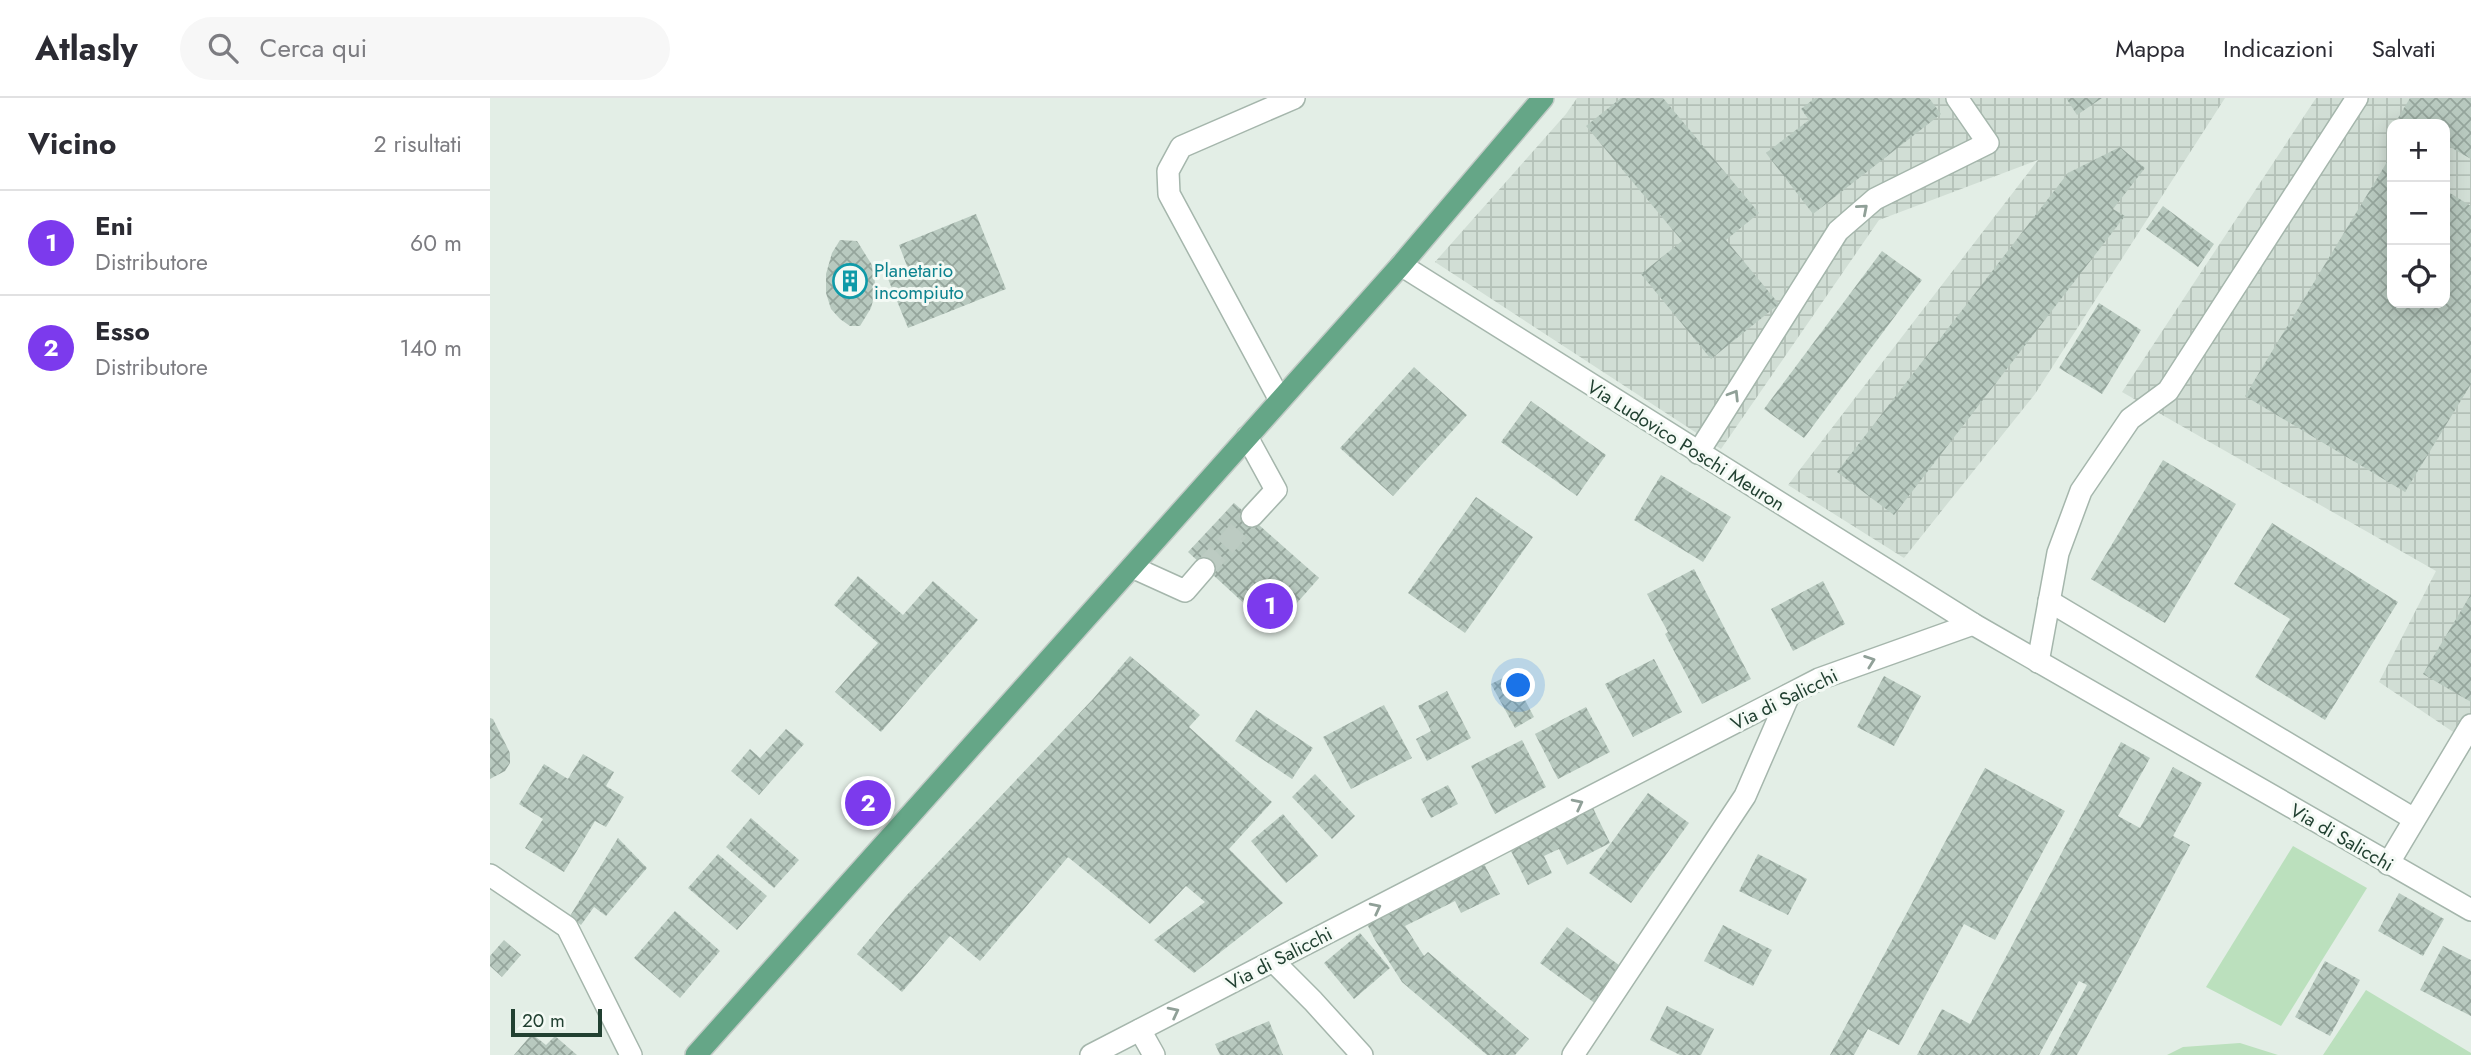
<!DOCTYPE html>
<html lang="it">
<head>
<meta charset="utf-8">
<style>
  :root { --surface:#fff; --page:#f7f7f7; --text:#2b2b33; --muted:#7c7c81; --line:#e1e1e2; --accent:#7c3aed }
  body { margin:0; font-family:Jost,sans-serif; background:var(--page); color:var(--text) }
  .controls { position:absolute; right:21px; top:21px; display:grid; overflow:hidden; border-radius:14px; box-shadow:0 4px 18px #0003 }
  .controls button { width:63px; height:63px; display:grid; place-items:center; padding:0; border:0; border-bottom:2px solid var(--line); background:var(--surface); color:var(--text); font:35px sans-serif }
  .scale { position:absolute; left:21px; bottom:18px; width:91px; box-sizing:border-box; padding-left:7px; border:4px solid #214031; border-top:0; font-size:19px; line-height:24px; white-space:nowrap; color:#214031; -webkit-text-stroke:5px #f4faf5; paint-order:stroke }
  .you { position:absolute; left:1029px; top:588px; width:24px; height:24px; margin:-18px; border:5px solid #fff; border-radius:50%; background:#1a73e8; box-shadow:0 0 0 10px #1a73e833 }
  .badge { display:grid; place-items:center; width:46px; height:46px; border-radius:50%; background:var(--accent); color:#fff; font-size:23px; font-weight:700 }
  .pin { position:absolute; translate:-50% -50%; border:4px solid #fff; box-shadow:0 2px 7px #0006 }
  .list { margin:0; padding:0; list-style:none }
  h2 { display:flex; justify-content:space-between; align-items:center; height:91px; margin:0; padding:0 28px; font-size:30px }
  h2 small { font-size:23px; font-weight:400; color:var(--muted) }
  .list li { display:grid; grid-template-columns:46px 1fr auto; gap:21px; align-items:center; box-sizing:border-box; height:105px; padding:0 28px; border-top:2px solid var(--line) }
  .list b { display:block; font-size:26px; white-space:nowrap }
  .list p { margin:0; font-size:23px; white-space:nowrap; color:var(--muted) }
  .list em { font-size:23px; font-style:normal; color:var(--muted) }
  .icon { flex:none; width:38px; height:38px; fill:none; stroke:currentColor; stroke-width:2; stroke-linecap:round; stroke-linejoin:round }
  .map { position:relative; flex:none; width:1981px; height:957px; overflow:hidden }
  header { display:flex; align-items:center; gap:42px; box-sizing:border-box; height:98px; padding:0 35px; background:var(--surface); border-bottom:2px solid var(--line) }
  header strong { font-size:33px }
  nav { display:flex; gap:38px; margin-inline-start:auto; font-size:24px }
  .search { width:490px; height:63px; background:var(--page); display:flex; align-items:center; gap:18px; box-sizing:border-box; padding:0 24px; border-radius:38px; color:var(--muted); font-size:26px }
  main { display:flex }
  aside { flex:1; background:var(--surface) }
  .map>svg:first-child { display:block }
  .industrial { fill:url(#industrial-grid); fill-rule:evenodd }
  .grass { fill:#bbe0bd }
  .building { fill:url(#building-cross-hatch) }
  .lines { fill:none; stroke-linecap:round; stroke-linejoin:round }
  .minor-tunnel { stroke:#bccbc2; stroke-width:21; stroke-dasharray:21 10; stroke-linecap:butt }
  .minor-casing { stroke:#a5b6ac; stroke-width:24 }
  .major-casing { stroke:#c1cac5; stroke-width:24 }
  .minor { stroke:#fff; stroke-width:21 }
  .major { stroke:#65a687; stroke-width:21 }
  .oneway { stroke:#90a098 }
  .labels { text-anchor:middle; stroke-width:6; stroke-linejoin:round; paint-order:stroke }
  .culture-label { font-size:19px; fill:#0d838f; stroke:#f4faf5; text-anchor:start }
  .street-label { font-size:19px; fill:#214031; stroke:#f4faf5 }
</style>
</head>
<body>
<header>
<strong>Atlasly</strong>
<div class="search"><svg class="icon" aria-label="search" viewBox="0 0 24 24"><circle cx="10" cy="10" r="6"/><path d="M15 15l6 6"/></svg>Cerca qui</div>
<nav><a>Mappa</a><a>Indicazioni</a><a>Salvati</a></nav>
</header>
<main>
<aside>
<h2>Vicino<small>2 risultati</small></h2>
<ul class="list">
<li><span class="badge">1</span><div><b>Eni</b><p>Distributore</p></div><em>60 m</em></li>
<li><span class="badge">2</span><div><b>Esso</b><p>Distributore</p></div><em>140 m</em></li>
</ul>
</aside>
<div class="map">
<svg width="1981" height="957" viewBox="0 0 1981 957">
  <defs>
    <pattern id="industrial-grid" width="8" height="8" patternUnits="userSpaceOnUse" patternTransform="scale(1.75)"><rect width="8" height="8" fill="#d1ded5"/><path d="M0 4h8M4 0v8" fill="none" stroke="#b3c0b7"/></pattern>
    <pattern id="building-cross-hatch" width="8" height="8" patternUnits="userSpaceOnUse" patternTransform="scale(1.75)"><rect width="8" height="8" fill="#b8c9bf"/><path d="M0 0l8 8M0 8l8-8" fill="none" stroke="#95a59c"/></pattern>
  </defs>
  <rect width="100%" height="100%" fill="#e3eee6"/>
  <!-- industrial -->
  <g class="industrial">
    <path d="M1087,0H1735L1545,296L1414,460L1298,387L1548,62L1389,122L1231,351L945,164L1076,16Z"/>
    <path d="M1826,0H1981V646L1889,584L1946,473L1632,294ZM1902,26H1955V205H1902Z"/>
  </g>
  <!-- grass -->
  <g class="grass">
    <path d="M1803,748L1877,790L1791,928L1716,889Z"/>
    <path d="M1876,892L1981,955V957H1833Z"/>
    <path d="M1750,945L1788,957H1677L1693,949Z"/>
  </g>
  <!-- building -->
  <g class="building">
    <path d="M1131,0H1173L1269,115L1236,142L1289,206L1221,261L1151,176L1192,143L1096,28Z"/>
    <path d="M1325,0H1439L1451,16L1323,116L1276,55L1319,22L1311,11Z"/>
    <path d="M1576,0H1612L1587,17Z"/>
    <path d="M1920,0H1981V61L1955,46V26H1920L1908,20Z"/>
    <path d="M1630,49L1655,70L1623,111L1635,118L1404,417L1347,374L1578,75Z"/>
    <path d="M1900,59L1902,60V205H1955V92L1981,108V286L1915,394L1755,298Z"/>
    <path d="M1673,108L1724,146L1708,169L1656,131Z"/>
    <path d="M486,116L516,191L418,230L396,176L417,168L409,147Z"/>
    <path d="M350,142L367,143L382,167L386,191L381,210L370,228H360L350,221L341,211L336,195V176L342,155Z"/>
    <path d="M1392,153L1432,182L1314,340L1274,311Z"/>
    <path d="M1609,205L1651,232L1612,296L1569,270Z"/>
    <path d="M924,269L977,317L903,398L850,350Z"/>
    <path d="M1041,303L1116,357L1087,398L1011,344Z"/>
    <path d="M1673,362L1746,406L1675,525L1601,481Z"/>
    <path d="M1171,377L1241,419L1213,464L1144,422Z"/>
    <path d="M986,399L1043,439L975,535L918,495Z"/>
    <path d="M744,405L829,480L783,532L698,454Z"/>
    <path d="M1782,425L1908,504L1835,622L1765,579L1800,521L1744,486Z"/>
    <path d="M1204,471L1261,581L1212,606L1175,536L1178,534L1157,496Z"/>
    <path d="M368,478L413,517L443,483L488,522L391,634L345,594L388,545L344,507Z"/>
    <path d="M1333,483L1355,526L1303,553L1281,511Z"/>
    <path d="M1981,496V604L1933,576Z"/>
    <path d="M640,558L710,617L699,629L782,704L739,751L793,805L704,875L664,842L715,804L696,788L660,826L578,759L490,863L460,838L412,894L367,856L415,799L603,601Z"/>
    <path d="M1164,561L1192,614L1143,639L1115,586Z"/>
    <path d="M1021,576L1044,619L1025,630L1001,586Z"/>
    <path d="M1394,578L1431,598L1404,648L1367,629Z"/>
    <path d="M957,593L981,640L937,663L926,641L941,633L928,608Z"/>
    <path d="M894,607L922,660L861,691L833,639Z"/>
    <path d="M1096,609L1120,654L1068,681L1045,636Z"/>
    <path d="M766,612L823,650L802,681L745,643Z"/>
    <path d="M0,620L3,621L20,655V665L15,673L0,681Z"/>
    <path d="M296,631L314,646L269,697L241,673L260,651L270,660Z"/>
    <path d="M1032,642L1056,689L1005,716L981,668Z"/>
    <path d="M1631,644L1660,660L1628,718L1650,730L1683,669L1712,685L1683,738L1700,747L1587,957H1560L1597,887L1589,883L1549,957H1427L1452,911L1480,926Z"/>
    <path d="M93,656L124,674L116,688L134,699L116,729L105,723L74,774L35,750L53,721L29,706L54,666L78,681Z"/>
    <path d="M1495,670L1575,713L1505,842L1474,826L1409,947L1378,931L1364,957H1340Z"/>
    <path d="M825,676L865,718L842,741L802,699Z"/>
    <path d="M958,687L968,706L941,720L931,701Z"/>
    <path d="M1158,695L1199,725L1141,805L1099,775Z"/>
    <path d="M1103,710L1120,745L1077,767L1069,751L1054,758L1062,775L1038,787L1020,751Z"/>
    <path d="M793,716L828,758L796,785L761,743Z"/>
    <path d="M261,720L309,762L284,790L236,749Z"/>
    <path d="M128,740L157,770L116,818L104,809L91,827L80,818Z"/>
    <path d="M228,756L277,798L247,832L198,790Z"/>
    <path d="M1268,756L1317,781L1298,817L1249,793Z"/>
    <path d="M994,766L1010,796L971,815L965,803L915,828L934,858L938,854L1039,941L1025,957H997L912,884L885,842L876,824Z"/>
    <path d="M1909,795L1954,821L1933,858L1888,833Z"/>
    <path d="M185,813L230,853L190,900L144,860Z"/>
    <path d="M1233,827L1282,852L1263,888L1214,863Z"/>
    <path d="M1077,829L1133,870L1106,906L1050,865Z"/>
    <path d="M870,835L900,870L864,901L834,865Z"/>
    <path d="M14,842L31,857L12,879L0,868V858Z"/>
    <path d="M1953,848L1981,862V918L1930,892Z"/>
    <path d="M1835,863L1870,882L1840,938L1805,919Z"/>
    <path d="M1177,908L1224,931L1211,957H1190L1160,942Z"/>
    <path d="M779,923L793,957H730L725,946Z"/>
    <path d="M42,936L56,947L65,938L87,957H24Z"/>
  </g>
  <g class="lines">
    <!-- minor-tunnel -->
    <path class="minor-tunnel" d="M714,471L762,418"/>
    <!-- minor casing -->
    <g class="minor-casing">
      <g id="minor">
        <path d="M911,167L1483,526L1981,812"/>
        <path d="M790,302L679,96L678,73L691,49L804,0"/>
        <path d="M757,339L786,392L762,418"/>
        <path d="M1208,355L1348,133L1385,101L1498,45L1467,0"/>
        <path d="M642,469L695,493L714,471"/>
        <path d="M1559,503L1924,721"/>
        <path d="M1548,564L1568,455L1591,393L1640,321L1678,293L1867,0"/>
        <path d="M1898,766L1981,627"/>
        <path d="M0,777L77,829L141,957"/>
        <path d="M783,863L823,903L872,957"/>
        <path d="M650,932L664,957"/>
        <path d="M601,957L1329,581L1483,526"/>
        <path d="M1083,957L1255,698L1299,597"/>
      </g>
    </g>
    <!-- major casing -->
    <g class="major-casing">
      <path id="major" d="M206,957L911,167L1053,0"/>
    </g>
    <!-- minor -->
    <use href="#minor" class="minor"/>
    <!-- major -->
    <use href="#major" class="major"/>
  </g>
  <!-- one-way arrows -->
  <defs><path id="oneway-chevron" d="M-2-3.5L2.5 0L-2 3.5" fill="none" stroke-width="1.6" stroke-linecap="round" stroke-linejoin="round" transform="scale(1.75)"/></defs>
  <g class="oneway">
    <use href="#oneway-chevron" transform="translate(1373 111) rotate(-41)"/>
    <use href="#oneway-chevron" transform="translate(1244 297) rotate(-58)"/>
    <use href="#oneway-chevron" transform="translate(1380 563) rotate(-20)"/>
    <use href="#oneway-chevron" transform="translate(1088 706) rotate(-27)"/>
    <use href="#oneway-chevron" transform="translate(886 810) rotate(-27)"/>
    <use href="#oneway-chevron" transform="translate(684 914) rotate(-27)"/>
  </g>
  <!-- icons -->
  <defs>
    <g id="building-ring" transform="scale(1.75)"><circle r="9.5" fill="#f4faf5" stroke="#0f9aa8" stroke-width="1.5"/><path d="M-4-6H4V6H1V3H-1V6H-4ZM-2.5-4.3h1.7v1.8h-1.7ZM.8-4.3h1.7v1.8H.8ZM-2.5-1h1.7V.8h-1.7ZM.8-1h1.7V.8H.8Z" fill="#0f9aa8"/></g>
  </defs>
  <g fill-rule="evenodd">
    <use href="#building-ring" x="360" y="183"/>
  </g>
  <g class="labels">
    <!-- culture labels -->
    <g class="culture-label">
      <text x="384" y="179">Planetario<tspan x="384" dy="22">incompiuto</tspan></text>
    </g>
    <!-- street labels -->
    <g class="street-label">
      <text transform="translate(1196 347) rotate(32)" y="7">Via Ludovico Poschi Meuron</text>
      <text transform="translate(1294 601) rotate(-26)" y="7">Via di Salicchi</text>
      <text transform="translate(1852 739) rotate(30)" y="7">Via di Salicchi</text>
      <text transform="translate(789 860) rotate(-27)" y="7">Via di Salicchi</text>
    </g>
  </g>
</svg>
<div class="controls">
<button>+</button>
<button>−</button>
<button><svg class="icon" aria-label="locate" viewBox="0 0 24 24"><circle cx="12" cy="12" r="6"/><path d="M12 2v4M12 18v4M2 12h4M18 12h4"/></svg></button>
</div>
<div class="scale">20 m</div>
<div class="you"></div>
<div class="pin badge" style="left:780px;top:508px">1</div>
<div class="pin badge" style="left:378px;top:705px">2</div>
</div>
</main>
</body>
</html>
